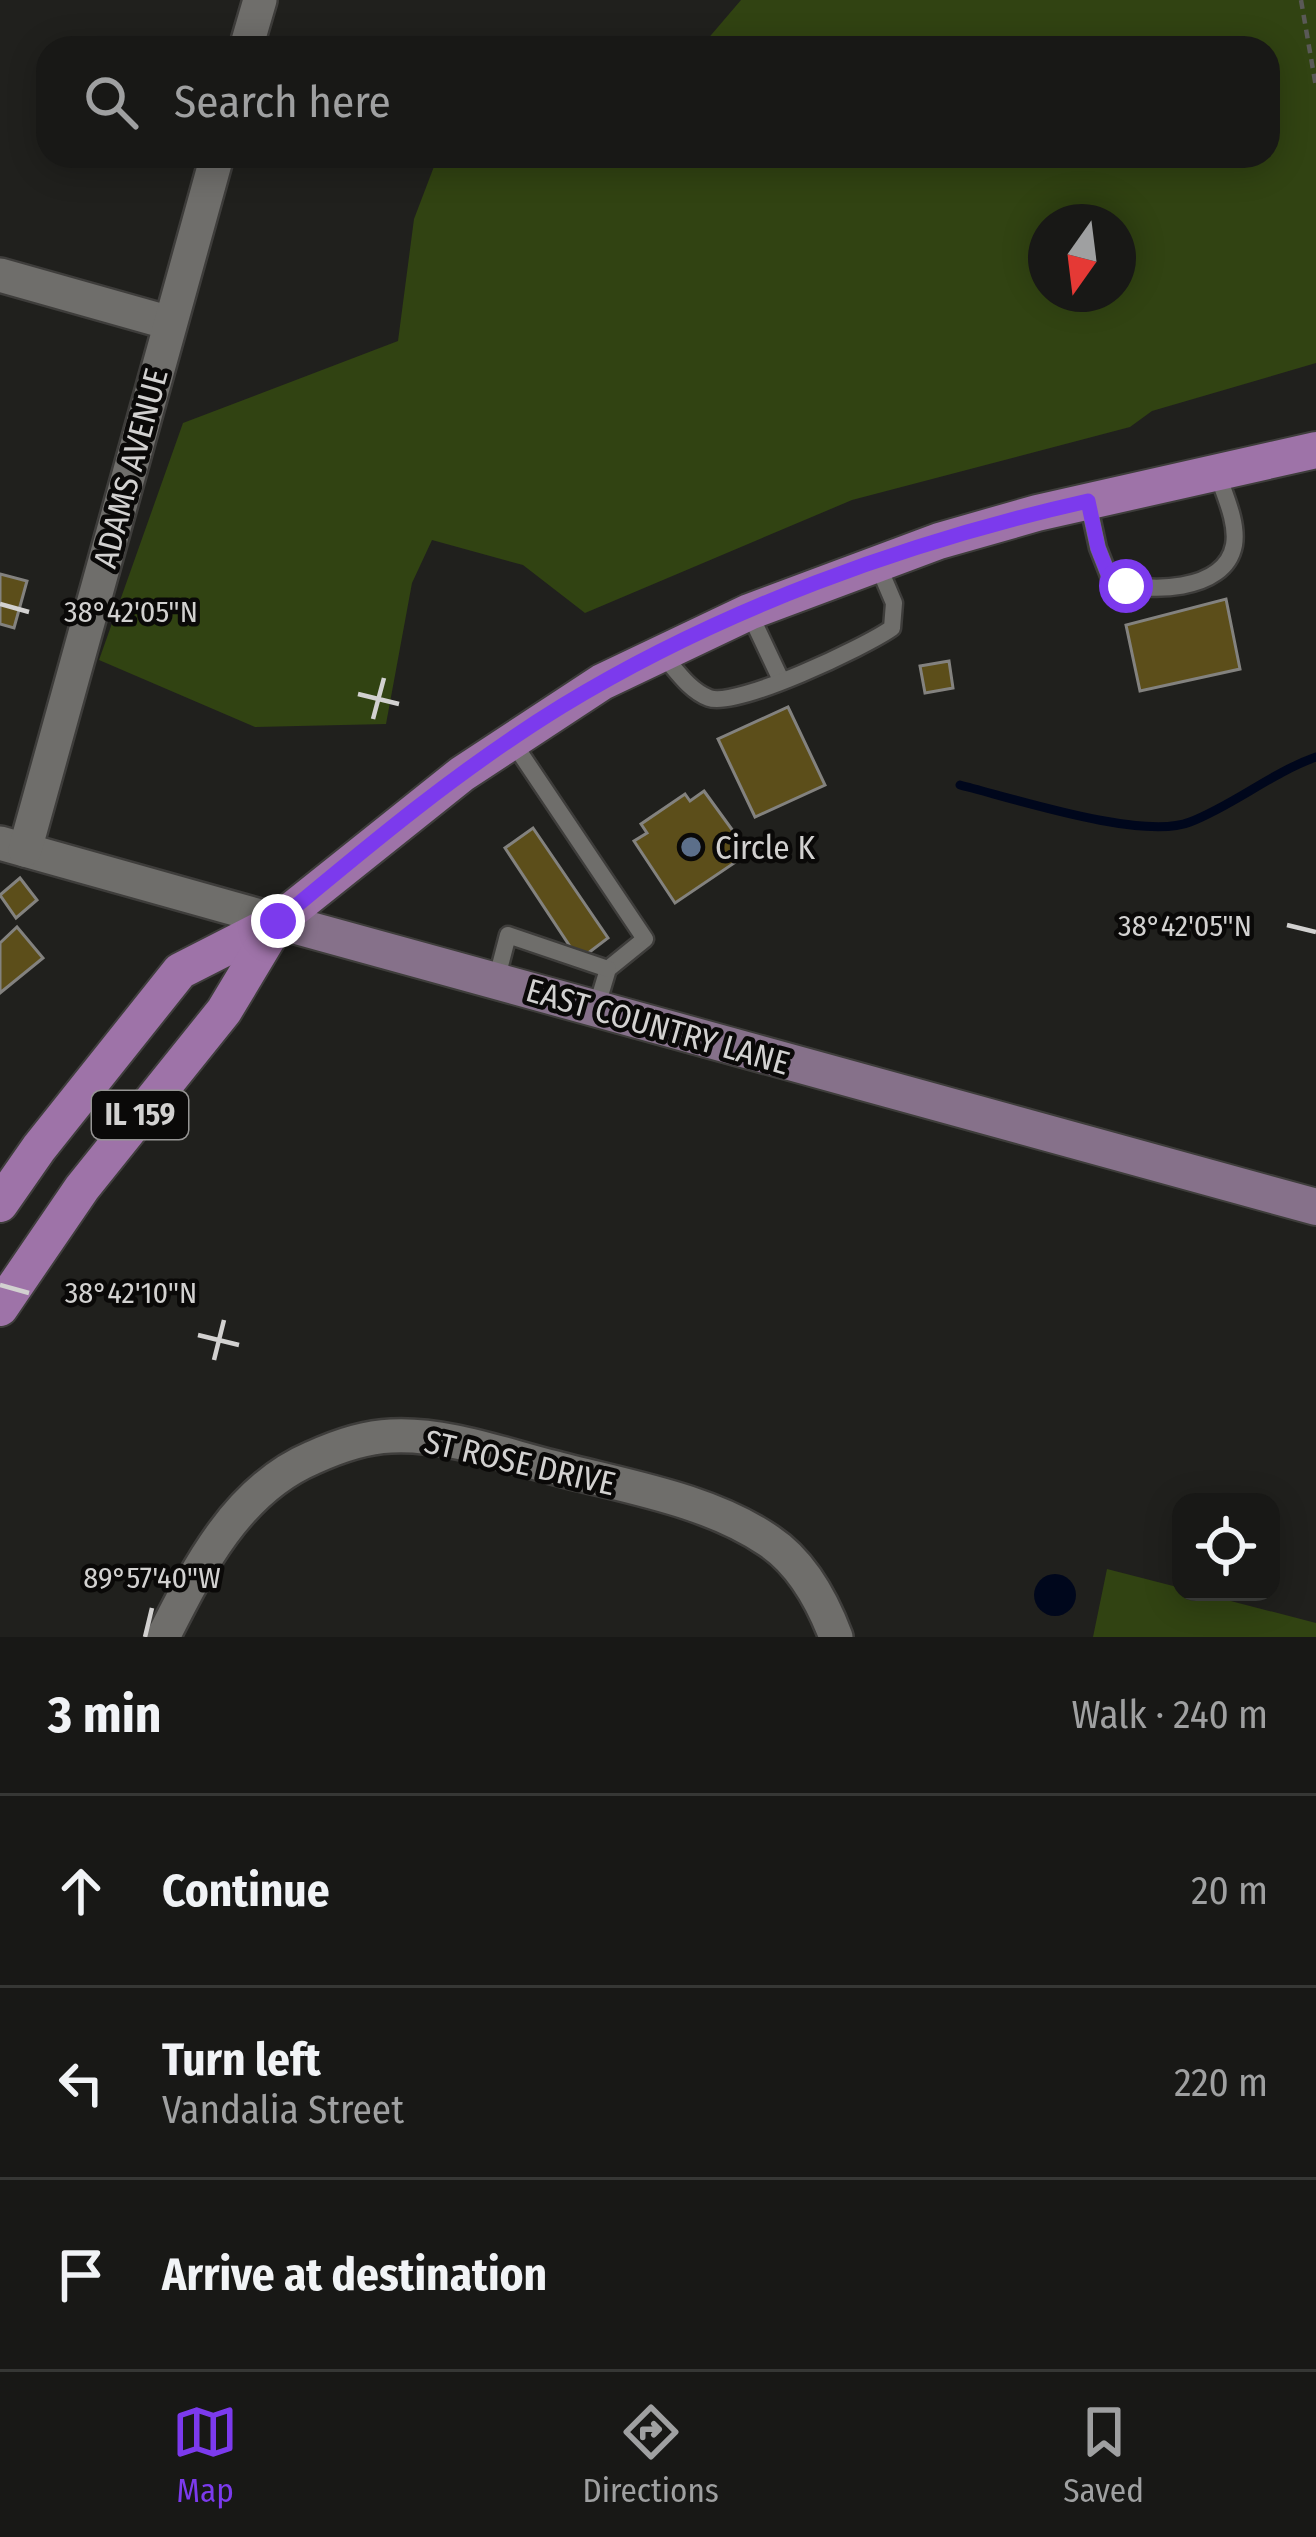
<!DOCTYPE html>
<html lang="en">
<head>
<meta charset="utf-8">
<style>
  :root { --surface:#181816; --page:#21211f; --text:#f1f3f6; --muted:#9fa0a1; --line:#363735; --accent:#7c3aed }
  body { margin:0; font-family:"Fira Sans Condensed",sans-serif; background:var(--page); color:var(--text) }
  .controls { position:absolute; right:36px; bottom:36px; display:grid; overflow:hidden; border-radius:24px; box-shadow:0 6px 30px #0003 }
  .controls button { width:108px; height:108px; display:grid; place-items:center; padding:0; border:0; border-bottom:3px solid var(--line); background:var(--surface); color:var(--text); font:60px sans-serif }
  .compass { position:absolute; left:1028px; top:204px; width:108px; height:108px; border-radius:50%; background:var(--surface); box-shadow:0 6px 30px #0003; rotate:194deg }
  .stop { position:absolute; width:36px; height:36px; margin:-27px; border:9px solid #7c3aed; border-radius:50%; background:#fff }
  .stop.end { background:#7c3aed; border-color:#fff; box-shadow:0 3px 12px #0008 }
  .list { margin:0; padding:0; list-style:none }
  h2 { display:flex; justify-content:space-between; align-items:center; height:156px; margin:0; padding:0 48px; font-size:51px }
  h2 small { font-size:39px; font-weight:400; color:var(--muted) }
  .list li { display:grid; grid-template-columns:78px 1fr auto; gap:36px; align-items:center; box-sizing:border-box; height:192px; padding:0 48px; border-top:3px solid var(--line) }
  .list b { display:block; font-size:45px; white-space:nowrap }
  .list p { margin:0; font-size:39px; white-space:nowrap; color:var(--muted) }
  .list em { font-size:39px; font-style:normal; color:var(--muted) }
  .icon { flex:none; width:66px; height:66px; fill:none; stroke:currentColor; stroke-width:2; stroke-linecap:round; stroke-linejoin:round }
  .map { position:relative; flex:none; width:1316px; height:1637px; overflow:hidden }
  .search { position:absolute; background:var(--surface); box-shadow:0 6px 30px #0003; left:36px; right:36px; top:36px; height:132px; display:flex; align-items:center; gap:30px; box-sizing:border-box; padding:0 42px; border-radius:36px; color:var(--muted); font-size:45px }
  .sheet { height:732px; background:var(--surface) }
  nav { display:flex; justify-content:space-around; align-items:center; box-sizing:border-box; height:168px; border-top:3px solid var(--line); background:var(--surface); font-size:33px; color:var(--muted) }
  nav a { display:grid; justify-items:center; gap:6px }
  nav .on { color:var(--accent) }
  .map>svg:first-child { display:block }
  .green { fill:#314312; fill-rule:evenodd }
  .water { fill:#00071c }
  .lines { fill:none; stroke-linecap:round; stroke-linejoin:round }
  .stream { stroke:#00071c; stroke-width:9 }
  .building { fill:#5c4e1a; stroke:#83827f; stroke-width:3 }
  .lane-casing { stroke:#3e3d3b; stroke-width:21 }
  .street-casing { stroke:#3e3d3b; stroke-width:38 }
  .secondary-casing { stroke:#3e3d3b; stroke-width:40 }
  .primary-casing { stroke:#3e3d3b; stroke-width:40 }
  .path { stroke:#5a5957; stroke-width:4.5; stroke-dasharray:9 6; stroke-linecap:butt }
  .lane { stroke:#6f6e6b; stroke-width:16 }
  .street { stroke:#6f6e6b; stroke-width:33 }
  .secondary { stroke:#86718a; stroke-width:36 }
  .primary { stroke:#9e73a8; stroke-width:36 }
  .route { stroke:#7c3aed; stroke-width:15 }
  .ticks { fill:none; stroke:#d2d1d0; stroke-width:4.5 }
  .service-dot { fill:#5c6f8a; stroke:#0a0908; stroke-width:4.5 }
  .labels { text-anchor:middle; stroke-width:9; stroke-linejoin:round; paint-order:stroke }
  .shield { fill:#0a0908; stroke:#969594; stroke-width:3 }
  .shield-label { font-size:30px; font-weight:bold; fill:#d2d1d0 }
  .street-label { font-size:33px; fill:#d2d1d0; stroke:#0a0908 }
  .poi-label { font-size:33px; fill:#d2d1d0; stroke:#0a0908; text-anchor:start }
  .ticks-label { font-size:30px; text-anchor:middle; fill:#d2d1d0; stroke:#0a0908; stroke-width:9; stroke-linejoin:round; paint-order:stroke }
</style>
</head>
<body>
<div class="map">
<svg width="1316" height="1637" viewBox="0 0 1316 1637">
  <rect width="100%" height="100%" fill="#20201d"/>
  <!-- green -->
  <g class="green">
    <path d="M741,0H1316V363L1152,411L1130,427L852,500L585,613L523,565L432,540L412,583L386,724L255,727L99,660L183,423L398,341L414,219L438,156H1268V48H700ZM1046,222H1118V294H1046Z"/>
    <path d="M1107,1569L1181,1588V1592H1196L1316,1623V1637H1093Z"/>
  </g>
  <!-- water -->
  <circle class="water" cx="1055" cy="1595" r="21"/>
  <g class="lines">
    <!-- stream -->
    <path class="stream" d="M960,785C1012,798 1143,841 1190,822C1234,805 1271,773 1316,757"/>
  </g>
  <!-- building -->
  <g class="building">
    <path d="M0,574L27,581L14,628L0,624Z"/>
    <path d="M1226,599L1240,669L1140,691L1126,625Z"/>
    <path d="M949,661L953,688L925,693L920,666Z"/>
    <path d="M788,707L825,785L755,817L718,739Z"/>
    <path d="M704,791L749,853L675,903L634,841L647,833L641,824L685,794L690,801Z"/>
    <path d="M533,828L608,938L579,960L505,848Z"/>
    <path d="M20,878L37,900L16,918L0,895Z"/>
    <path d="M17,927L43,958L0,993V943Z"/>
  </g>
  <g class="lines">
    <!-- lane casing -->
    <g class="lane-casing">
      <g id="lane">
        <path d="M1088,502L1098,548L1111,581C1146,593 1225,593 1234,545C1238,522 1224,494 1217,472"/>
        <path d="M749,612L781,680"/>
        <path d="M661,653C675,668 688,690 709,698C737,708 865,647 892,628L894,603L877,563"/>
        <path d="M512,741L645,939L608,969L596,1009"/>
        <path d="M496,981L508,935L608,969"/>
      </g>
    </g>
    <!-- street casing -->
    <g class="street-casing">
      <g id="street">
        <path d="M246,48L260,0"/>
        <path d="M0,275L170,323"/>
        <path d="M0,843L278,921"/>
        <path d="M25,850L217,156"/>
        <path d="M163,1637C198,1568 237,1490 312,1458C336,1447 364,1437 391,1436C444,1433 501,1454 552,1467C623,1486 708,1499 769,1541C802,1563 822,1600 836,1637"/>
      </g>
    </g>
    <!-- secondary casing -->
    <g class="secondary-casing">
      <path id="secondary" d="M278,921L1316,1207"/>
    </g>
    <!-- primary casing -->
    <g class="primary-casing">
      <g id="primary">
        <path d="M0,1204L39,1148L180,971L278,921L462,774L602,682L749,612L939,541L1037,513L1316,450"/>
        <path d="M0,1308L82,1188L224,1011L278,921"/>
      </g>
    </g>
    <!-- path -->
    <path class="path" d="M1301,0L1316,87"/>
    <!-- lane -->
    <use href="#lane" class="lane"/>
    <!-- street -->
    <use href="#street" class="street"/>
    <!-- secondary -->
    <use href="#secondary" class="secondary"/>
    <!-- primary -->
    <use href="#primary" class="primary"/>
  </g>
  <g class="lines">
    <!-- route -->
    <path class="route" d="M278,921C369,845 461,768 562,706C721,609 906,542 1088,501L1098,548L1111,581L1126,586"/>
  </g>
  <!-- ticks -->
  <path class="ticks" d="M0,604L29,612M358,694L399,704M373,719L384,678M1287,925L1316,932M0,1285L29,1293M198,1335L239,1345M214,1360L224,1320M145,1637L152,1608"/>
  <!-- markers -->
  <circle class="service-dot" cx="691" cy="847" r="12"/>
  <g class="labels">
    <!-- shield labels -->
    <rect class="shield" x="92" y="1091" width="96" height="48" rx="9"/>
    <g class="shield-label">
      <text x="140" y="1125">IL 159</text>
    </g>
    <!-- street labels -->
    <g class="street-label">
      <text transform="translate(130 468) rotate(-75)" y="12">ADAMS AVENUE</text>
      <text transform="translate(658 1026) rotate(16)" y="12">EAST COUNTRY LANE</text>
      <text transform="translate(520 1462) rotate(13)" y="12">ST ROSE DRIVE</text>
    </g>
    <!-- poi labels -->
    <g class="poi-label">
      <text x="715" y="859">Circle K</text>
    </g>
  </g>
  <g class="ticks-label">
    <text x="131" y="622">38°42'05"N</text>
    <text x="1185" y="936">38°42'05"N</text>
    <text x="131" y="1303">38°42'10"N</text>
    <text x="152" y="1588">89°57'40"W</text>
  </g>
</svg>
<div class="controls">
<button><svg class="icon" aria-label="locate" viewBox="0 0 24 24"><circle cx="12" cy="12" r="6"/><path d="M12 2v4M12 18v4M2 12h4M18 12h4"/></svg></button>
</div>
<svg class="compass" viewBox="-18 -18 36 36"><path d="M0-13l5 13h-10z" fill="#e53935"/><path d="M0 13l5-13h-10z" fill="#9fa0a1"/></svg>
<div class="stop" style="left:1126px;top:586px"></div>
<div class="stop end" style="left:278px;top:921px"></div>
<div class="search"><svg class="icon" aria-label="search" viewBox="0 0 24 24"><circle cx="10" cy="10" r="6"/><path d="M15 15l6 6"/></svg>Search here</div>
</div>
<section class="sheet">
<h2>3 min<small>Walk · 240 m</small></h2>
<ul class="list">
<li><svg class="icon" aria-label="ahead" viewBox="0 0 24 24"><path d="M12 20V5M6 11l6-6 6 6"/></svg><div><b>Continue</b></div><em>20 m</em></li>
<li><svg class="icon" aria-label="left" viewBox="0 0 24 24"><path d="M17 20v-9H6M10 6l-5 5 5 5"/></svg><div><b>Turn left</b><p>Vandalia Street</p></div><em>220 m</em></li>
<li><svg class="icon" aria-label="arrive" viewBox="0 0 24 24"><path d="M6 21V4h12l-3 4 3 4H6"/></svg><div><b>Arrive at destination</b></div></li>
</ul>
</section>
<nav>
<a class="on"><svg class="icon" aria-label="map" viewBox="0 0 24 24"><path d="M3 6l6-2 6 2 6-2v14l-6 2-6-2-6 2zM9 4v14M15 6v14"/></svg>Map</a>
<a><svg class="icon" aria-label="directions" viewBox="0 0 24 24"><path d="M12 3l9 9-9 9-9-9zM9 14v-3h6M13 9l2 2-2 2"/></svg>Directions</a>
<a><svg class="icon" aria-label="saved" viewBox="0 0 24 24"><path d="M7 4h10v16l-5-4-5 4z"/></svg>Saved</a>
</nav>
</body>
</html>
